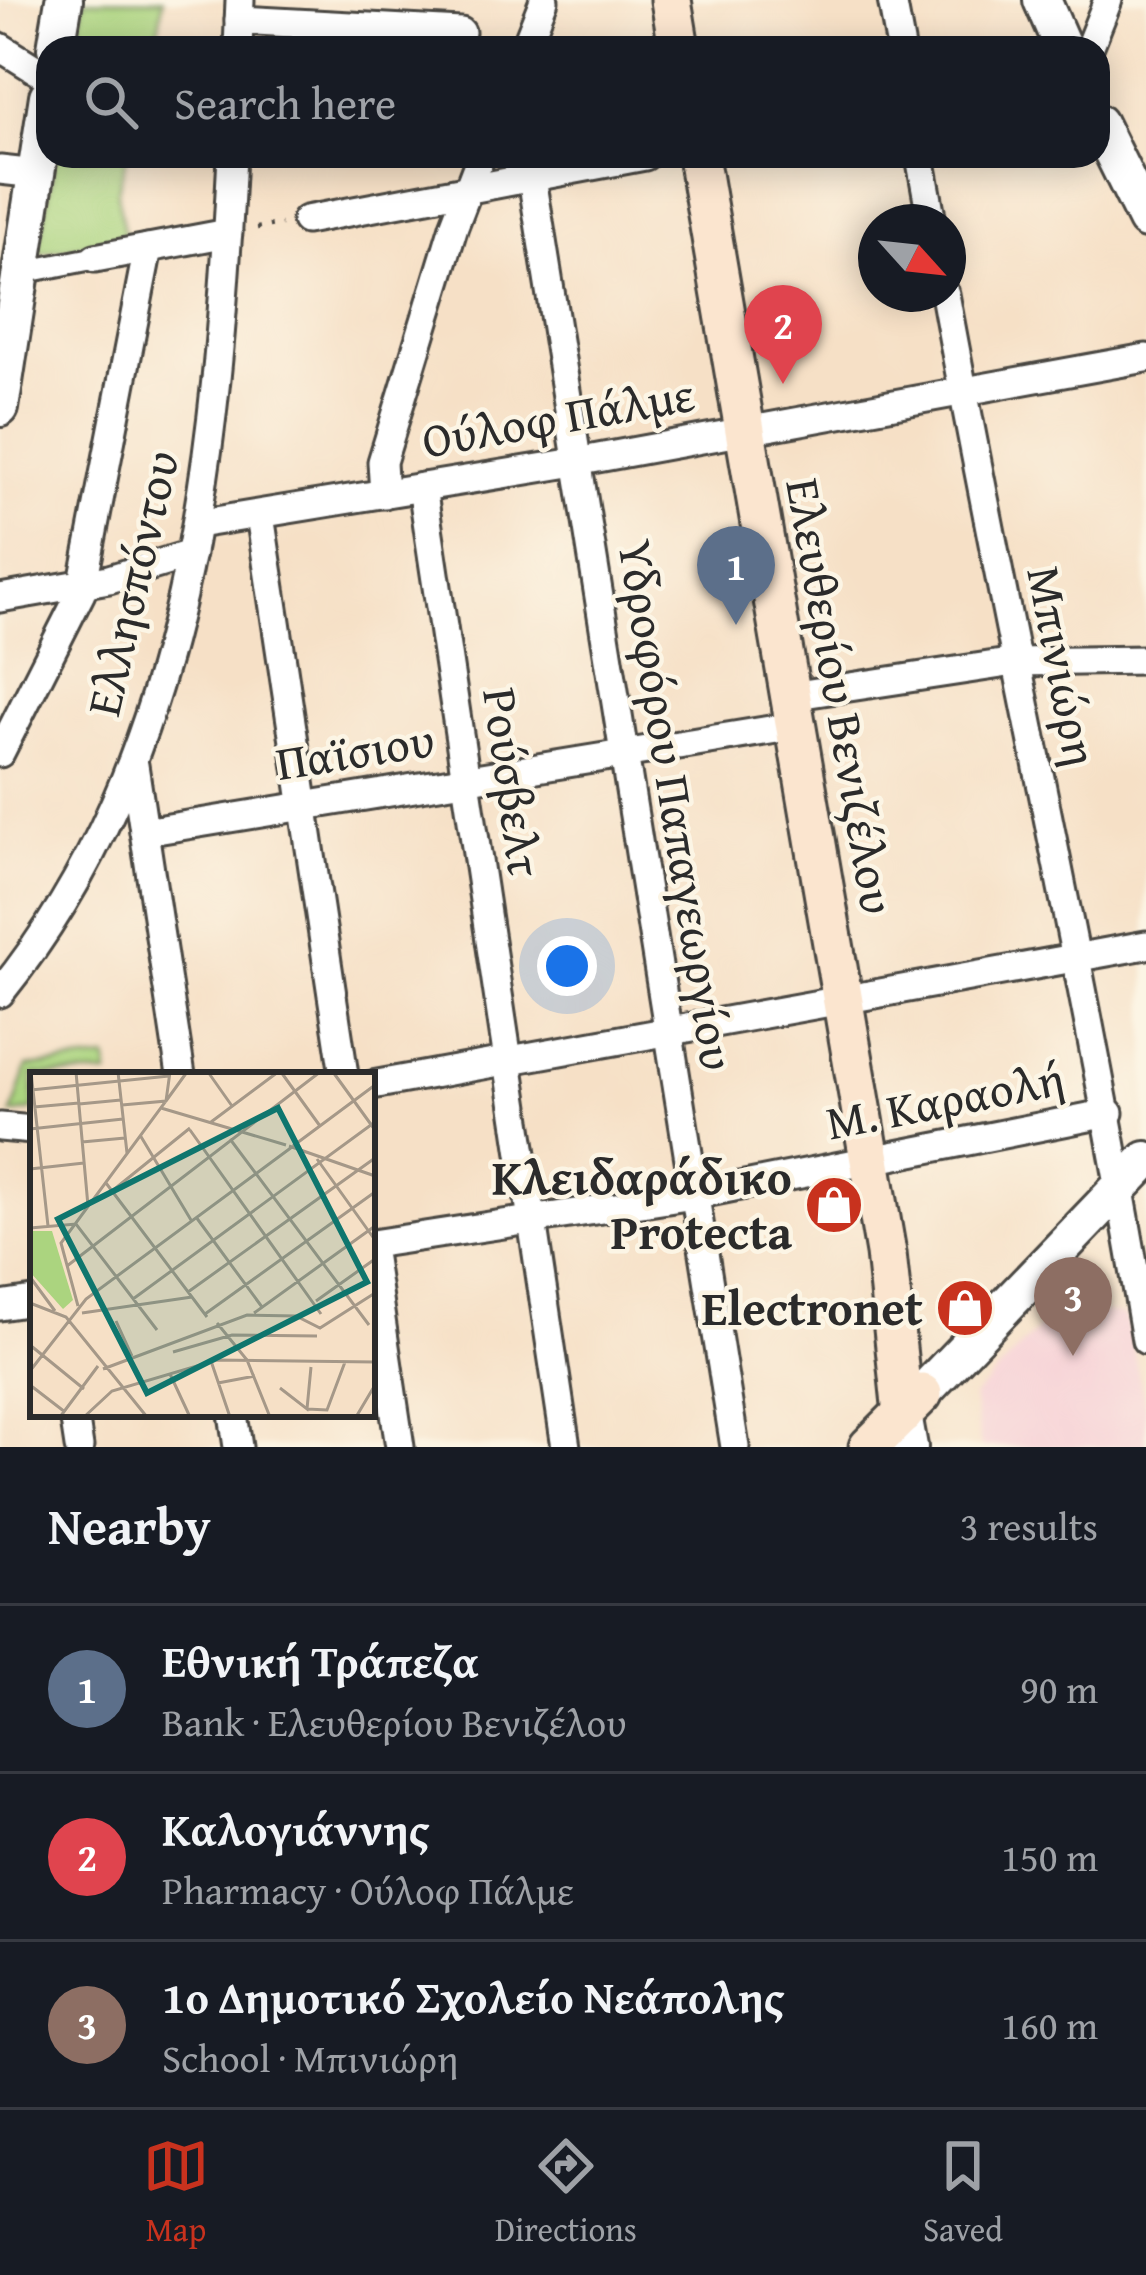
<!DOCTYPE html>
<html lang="en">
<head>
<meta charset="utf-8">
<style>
  :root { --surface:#171b24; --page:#242831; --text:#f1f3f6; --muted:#9ea1a6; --line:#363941; --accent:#c8321e }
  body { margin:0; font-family:"Gentium Book Plus",serif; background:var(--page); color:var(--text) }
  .compass { position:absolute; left:858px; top:204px; width:108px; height:108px; border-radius:50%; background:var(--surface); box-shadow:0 6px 30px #0003; rotate:117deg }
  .you { position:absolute; left:567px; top:966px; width:42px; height:42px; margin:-30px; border:9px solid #fff; border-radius:50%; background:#1a73e8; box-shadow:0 0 0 18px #1a73e833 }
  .badge { display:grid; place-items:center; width:78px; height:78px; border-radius:50%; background:var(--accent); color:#fff; font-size:39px; font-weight:700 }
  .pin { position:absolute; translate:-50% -99px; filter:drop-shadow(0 3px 6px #0008) }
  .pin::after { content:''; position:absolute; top:63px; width:42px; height:36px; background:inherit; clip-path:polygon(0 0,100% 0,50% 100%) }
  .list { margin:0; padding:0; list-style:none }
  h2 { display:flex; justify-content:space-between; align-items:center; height:156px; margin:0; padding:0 48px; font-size:51px }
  h2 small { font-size:39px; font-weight:400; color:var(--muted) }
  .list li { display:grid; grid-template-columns:78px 1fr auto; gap:36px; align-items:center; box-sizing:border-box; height:168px; padding:0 48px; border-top:3px solid var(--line) }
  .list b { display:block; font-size:45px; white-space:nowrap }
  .list p { margin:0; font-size:39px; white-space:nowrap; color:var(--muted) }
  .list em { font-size:39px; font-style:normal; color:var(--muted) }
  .icon { flex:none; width:66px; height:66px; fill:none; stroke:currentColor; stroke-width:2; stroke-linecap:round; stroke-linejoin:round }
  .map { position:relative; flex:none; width:1146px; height:1447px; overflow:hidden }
  .search { position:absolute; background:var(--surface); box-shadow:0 6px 30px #0003; left:36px; right:36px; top:36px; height:132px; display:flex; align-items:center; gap:30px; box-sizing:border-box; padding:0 42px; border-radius:36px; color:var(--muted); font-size:45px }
  .sheet { height:660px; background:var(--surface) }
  nav { display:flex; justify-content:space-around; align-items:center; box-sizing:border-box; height:168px; border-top:3px solid var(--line); background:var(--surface); font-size:33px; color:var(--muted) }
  nav a { display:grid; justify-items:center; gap:6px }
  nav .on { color:var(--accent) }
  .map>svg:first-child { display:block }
  .built { fill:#f6cfd6 }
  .green { fill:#abd47f; stroke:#6b8055; stroke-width:3 }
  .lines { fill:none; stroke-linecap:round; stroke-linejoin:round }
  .pedestrian-casing { stroke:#494642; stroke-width:27 }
  .minor-casing { stroke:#494642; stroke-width:33 }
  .tertiary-casing { stroke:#494642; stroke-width:42 }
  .secondary-casing { stroke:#494642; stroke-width:45 }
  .path { stroke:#494642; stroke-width:4.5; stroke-dasharray:3 9; stroke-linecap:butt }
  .pedestrian { stroke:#fff; stroke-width:21 }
  .minor { stroke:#fff; stroke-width:27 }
  .tertiary { stroke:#fff; stroke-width:36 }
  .secondary { stroke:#fbe5cf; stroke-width:39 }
  .labels { text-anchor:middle; stroke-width:9; stroke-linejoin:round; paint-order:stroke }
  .street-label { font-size:48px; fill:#2b2b2b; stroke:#fcf5e5 }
  .poi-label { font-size:48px; font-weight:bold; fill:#2b2b2b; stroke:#fcf5e5; text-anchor:end }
  .inset-road { fill:none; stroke:#a59888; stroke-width:3 }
  .view { fill:#0f766e; fill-opacity:0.15; stroke:#0f766e; stroke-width:6 }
  .inset-edge { fill:none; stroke:#2b2b2b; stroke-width:6 }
</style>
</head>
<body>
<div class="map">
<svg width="1146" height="1447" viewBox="0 0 1146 1447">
  <rect width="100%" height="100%" fill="#fcf5e5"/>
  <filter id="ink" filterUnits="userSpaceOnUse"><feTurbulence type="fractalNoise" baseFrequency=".00833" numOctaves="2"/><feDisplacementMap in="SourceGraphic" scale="24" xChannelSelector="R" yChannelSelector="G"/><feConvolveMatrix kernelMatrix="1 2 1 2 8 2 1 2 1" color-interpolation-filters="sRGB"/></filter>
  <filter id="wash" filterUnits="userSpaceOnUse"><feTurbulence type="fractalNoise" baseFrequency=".004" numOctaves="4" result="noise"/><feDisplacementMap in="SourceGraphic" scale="48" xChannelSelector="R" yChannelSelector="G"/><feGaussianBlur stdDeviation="2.7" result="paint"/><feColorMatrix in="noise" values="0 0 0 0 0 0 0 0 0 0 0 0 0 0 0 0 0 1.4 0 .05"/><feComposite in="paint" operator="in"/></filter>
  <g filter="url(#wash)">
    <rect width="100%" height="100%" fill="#f6e0c6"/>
    <!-- built -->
    <path class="built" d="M1061,1305L1126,1316L1146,1410V1447H981L973,1397Z"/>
    <!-- green -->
    <g class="green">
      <path d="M84,0H163L156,48H76Z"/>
      <path d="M56,156H127L117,192L125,237L38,254Z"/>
      <path d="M107,1059L108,1075H33V1110L12,1114L27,1067Z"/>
    </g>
  </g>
  <g filter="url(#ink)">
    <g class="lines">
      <!-- pedestrian casing -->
      <g class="pedestrian-casing">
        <path id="pedestrian" d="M23,272L95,258"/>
      </g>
      <!-- minor casing -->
      <g class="minor-casing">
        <g id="minor">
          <path d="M892,0L901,48"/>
          <path d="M239,20L461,32"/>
          <path d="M0,47L48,77"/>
          <path d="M238,48L240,0"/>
          <path d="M525,48L544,0"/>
          <path d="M1089,48L1108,0"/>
          <path d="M920,156L932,222"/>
          <path d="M0,170L37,174"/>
          <path d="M532,178L735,1447"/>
          <path d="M306,220L645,156"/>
          <path d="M95,258L228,233"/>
          <path d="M945,294C1009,643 1088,989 1146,1340"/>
          <path d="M422,487L566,1447"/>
          <path d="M384,494L382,462L454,226L481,156"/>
          <path d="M260,515L344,1075"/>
          <path d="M197,524L576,462L1146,358"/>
          <path d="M0,598L109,579L191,554"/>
          <path d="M790,696L1015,662L1146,660"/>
          <path d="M0,753L81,593L148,248"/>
          <path d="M134,765L181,1075"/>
          <path d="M144,832L795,726"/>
          <path d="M0,993C191,757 217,447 232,156"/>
          <path d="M372,1085L1146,945"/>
          <path d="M0,1127L33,1130"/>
          <path d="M372,1244L694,1195L1109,1113"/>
          <path d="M372,1259L400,1447"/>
          <path d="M0,1306L33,1301"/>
          <path d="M74,1414L79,1447"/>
          <path d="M233,1414L238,1447"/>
        </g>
      </g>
      <!-- tertiary casing -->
      <g class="tertiary-casing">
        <g id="tertiary">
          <path d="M1042,0L1063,48"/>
          <path d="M56,48L64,0"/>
          <path d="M1098,123L1146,220"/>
          <path d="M0,408L48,96"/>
          <path d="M927,1388L1146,1160"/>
          <path d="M903,1414L909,1447"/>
        </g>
      </g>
      <!-- secondary casing -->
      <g class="secondary-casing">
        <g id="secondary">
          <path d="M671,0L679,48"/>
          <path d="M698,156L886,1253L903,1414"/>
          <path d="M869,1447L922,1394"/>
        </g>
      </g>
      <!-- path -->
      <path class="path" d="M257,228L281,224"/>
      <!-- pedestrian -->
      <use href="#pedestrian" class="pedestrian"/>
      <!-- minor -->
      <use href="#minor" class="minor"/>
      <!-- tertiary -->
      <use href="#tertiary" class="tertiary"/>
      <!-- secondary -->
      <use href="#secondary" class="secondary"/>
    </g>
  </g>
  <!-- icons -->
  <defs>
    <g id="shop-disc" transform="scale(3)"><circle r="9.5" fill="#c8321e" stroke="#fcf5e5"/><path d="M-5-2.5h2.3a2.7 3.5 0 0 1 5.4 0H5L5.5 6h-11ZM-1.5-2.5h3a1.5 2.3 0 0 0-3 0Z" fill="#fff"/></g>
  </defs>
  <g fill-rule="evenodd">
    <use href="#shop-disc" x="834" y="1205"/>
    <use href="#shop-disc" x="965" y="1308"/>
  </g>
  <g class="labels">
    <!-- street labels -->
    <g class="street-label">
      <text transform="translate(558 417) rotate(-10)" y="17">Ούλοφ Πάλμε</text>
      <text transform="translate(132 583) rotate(-77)" y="17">Ελλησπόντου</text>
      <text transform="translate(1063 666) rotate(79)" y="17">Μπινιώρη</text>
      <text transform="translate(841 696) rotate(80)" y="17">Ελευθερίου Βενιζέλου</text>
      <text transform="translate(355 751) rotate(-9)" y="17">Παϊσιου</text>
      <text transform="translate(513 782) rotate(82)" y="17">Ρούσβελτ</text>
      <text transform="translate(677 805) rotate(81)" y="17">Υδροφόρου Παπαγεωργίου</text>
      <text transform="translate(945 1100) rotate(-11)" y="17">Μ. Καραολή</text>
    </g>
    <!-- poi labels -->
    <g class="poi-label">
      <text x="792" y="1194">Κλειδαράδικο<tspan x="792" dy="55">Protecta</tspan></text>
      <text x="923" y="1325">Electronet</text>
    </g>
  </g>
  <!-- overview -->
  <g transform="translate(30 1072)">
    <rect width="345" height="345" fill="#f6e0c6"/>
    <path d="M0,159H22L43,228L33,237L0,200Z" fill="#abd47f"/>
    <path class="inset-road" d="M1,0L18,154M46,0L58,134M88,0L97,81M178,0L202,34M251,0L290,54M303,0L345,58M1,18L139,4M49,32L91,28M92,33L136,29L157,0M4,35L49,31M131,36L256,73M181,50L248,0M0,57L93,47M160,58L291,242M110,63L161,148M200,67L339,253M52,70L95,66M259,74L345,104M263,74L345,13M287,87L345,168M0,97L54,91M76,111L177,245M82,119L160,56M166,145L232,235M0,156L46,152L127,258M37,194L290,0M0,205L25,239M158,220L345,86M103,227L345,50M286,229L345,187M0,231L36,245L117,345M48,234L31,171L136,29L140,0M52,241L162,225M224,241L345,154M175,242L345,120M86,249L102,284M187,251L217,288L240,345M0,273L54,317M143,280L202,263L287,264M181,289L200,345M73,297L217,243L266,244L290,256L345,221M0,299L56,227L262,75M140,302L160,345M188,311L225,304M0,313L35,340M250,316L277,337L281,295M277,337L297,338L315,290M30,345L68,294M54,345L82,319L187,288L345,290M326,345L345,313"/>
    <path class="view" d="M248,36L337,210L117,321L28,147Z"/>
    <rect width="345" height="345" class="inset-edge"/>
  </g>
</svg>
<svg class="compass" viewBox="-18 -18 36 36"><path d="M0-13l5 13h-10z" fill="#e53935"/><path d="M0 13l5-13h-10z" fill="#9ea1a6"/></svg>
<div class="you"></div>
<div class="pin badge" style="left:736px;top:625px;background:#5c6f8a">1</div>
<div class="pin badge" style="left:783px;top:384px;background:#e0444e">2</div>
<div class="pin badge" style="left:1073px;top:1356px;background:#8d6e63">3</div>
<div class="search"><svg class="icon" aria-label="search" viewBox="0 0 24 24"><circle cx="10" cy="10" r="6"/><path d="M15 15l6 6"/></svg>Search here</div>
</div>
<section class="sheet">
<h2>Nearby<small>3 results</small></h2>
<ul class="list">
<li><span class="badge" style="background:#5c6f8a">1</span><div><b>Εθνική Τράπεζα</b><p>Bank · Ελευθερίου Βενιζέλου</p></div><em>90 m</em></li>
<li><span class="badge" style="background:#e0444e">2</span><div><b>Καλογιάννης</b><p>Pharmacy · Ούλοφ Πάλμε</p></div><em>150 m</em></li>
<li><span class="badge" style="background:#8d6e63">3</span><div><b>1ο Δημοτικό Σχολείο Νεάπολης</b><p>School · Μπινιώρη</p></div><em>160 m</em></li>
</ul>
</section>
<nav>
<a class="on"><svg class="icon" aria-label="map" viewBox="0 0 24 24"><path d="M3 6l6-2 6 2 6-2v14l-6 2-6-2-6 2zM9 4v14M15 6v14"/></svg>Map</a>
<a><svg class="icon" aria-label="directions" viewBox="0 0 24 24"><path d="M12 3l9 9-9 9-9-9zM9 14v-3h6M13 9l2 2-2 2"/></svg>Directions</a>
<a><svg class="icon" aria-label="saved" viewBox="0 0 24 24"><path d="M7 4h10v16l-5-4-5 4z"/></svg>Saved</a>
</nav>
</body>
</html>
